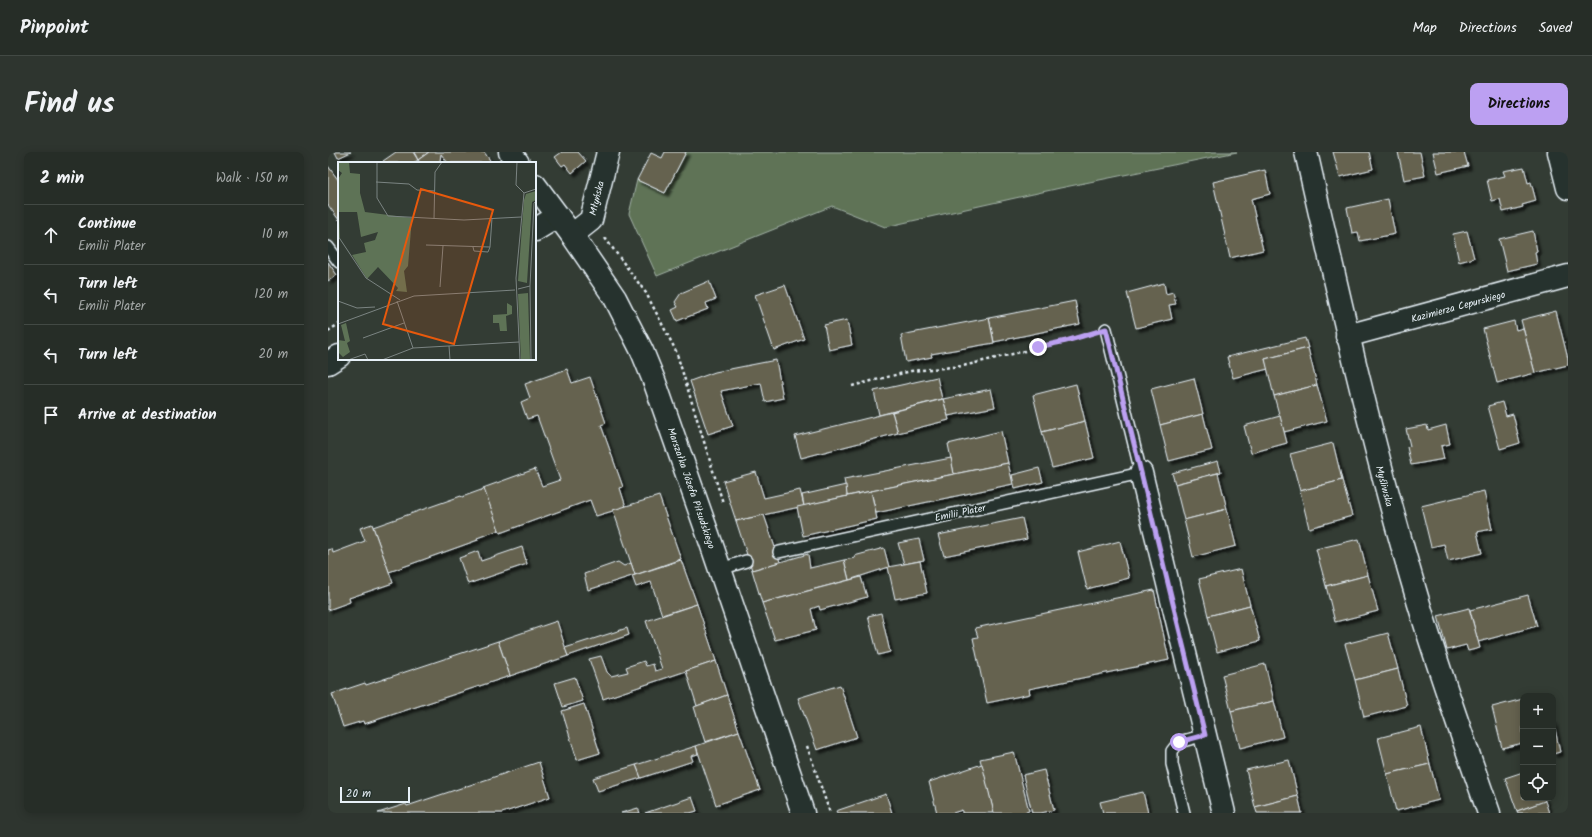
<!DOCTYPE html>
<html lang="en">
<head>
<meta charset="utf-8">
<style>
  :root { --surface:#262d27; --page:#2e352f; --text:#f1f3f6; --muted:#a4a8a7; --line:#424944; --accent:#bca0f2 }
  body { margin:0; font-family:Kalam,sans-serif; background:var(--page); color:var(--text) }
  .controls { position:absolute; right:12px; bottom:12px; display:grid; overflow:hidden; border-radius:8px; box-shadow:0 2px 10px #0003 }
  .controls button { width:36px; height:36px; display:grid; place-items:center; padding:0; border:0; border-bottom:1px solid var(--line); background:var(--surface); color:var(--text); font:20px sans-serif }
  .scale { position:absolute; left:12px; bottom:10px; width:70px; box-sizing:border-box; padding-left:4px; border:2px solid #e8f1f8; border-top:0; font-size:11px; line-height:14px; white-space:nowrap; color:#e8f1f8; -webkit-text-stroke:3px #26332d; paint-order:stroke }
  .stop { position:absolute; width:12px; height:12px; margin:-9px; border:3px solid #bca0f2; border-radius:50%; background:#fff }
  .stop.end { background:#bca0f2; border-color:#fff; box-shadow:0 1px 4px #0008 }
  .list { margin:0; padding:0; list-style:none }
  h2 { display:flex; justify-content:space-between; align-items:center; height:52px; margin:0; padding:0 16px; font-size:17px }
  h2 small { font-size:13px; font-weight:400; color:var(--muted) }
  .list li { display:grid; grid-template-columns:26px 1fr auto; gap:12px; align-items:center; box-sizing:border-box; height:60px; padding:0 16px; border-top:1px solid var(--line) }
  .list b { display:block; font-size:15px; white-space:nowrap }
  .list p { margin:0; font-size:13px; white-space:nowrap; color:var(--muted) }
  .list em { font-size:13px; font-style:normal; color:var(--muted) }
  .icon { flex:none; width:22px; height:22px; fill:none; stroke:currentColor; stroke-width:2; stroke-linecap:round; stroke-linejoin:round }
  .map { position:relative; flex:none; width:1240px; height:661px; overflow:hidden; border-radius:8px }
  header { display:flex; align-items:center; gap:24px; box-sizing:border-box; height:56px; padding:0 20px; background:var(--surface); border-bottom:1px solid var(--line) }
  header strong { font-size:19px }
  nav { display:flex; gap:22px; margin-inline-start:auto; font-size:14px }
  .intro { display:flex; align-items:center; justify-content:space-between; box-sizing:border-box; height:96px; padding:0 24px }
  h1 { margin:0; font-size:28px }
  .button { padding:10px 18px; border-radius:8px; background:var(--accent); color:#111; font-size:14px; font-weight:700 }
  main { display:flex; gap:24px; padding:0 24px }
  aside { flex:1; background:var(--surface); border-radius:8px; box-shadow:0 2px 10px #0003 }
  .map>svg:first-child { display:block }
  .green { fill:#5e7356; stroke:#a3b2a7 }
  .building { fill:#65624f; stroke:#e8f1f8; filter:url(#shadow) }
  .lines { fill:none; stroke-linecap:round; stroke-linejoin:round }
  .lane-casing { stroke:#e8f1f8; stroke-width:14 }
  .street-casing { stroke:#e8f1f8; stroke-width:25 }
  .secondary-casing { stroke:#e8f1f8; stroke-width:25 }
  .path { stroke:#e8f1f8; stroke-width:2.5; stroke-dasharray:3 3; stroke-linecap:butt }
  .lane { stroke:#26332d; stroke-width:11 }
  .street { stroke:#26332d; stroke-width:22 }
  .secondary { stroke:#26332d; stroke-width:22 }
  .route { stroke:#bca0f2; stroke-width:5 }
  .labels { text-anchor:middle; stroke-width:3.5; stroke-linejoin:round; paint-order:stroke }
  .street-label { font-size:10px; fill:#e8f1f8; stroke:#26332d }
  .inset-road { fill:none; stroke:#7b8482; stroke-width:1 }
  .view { fill:#e8590c; fill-opacity:0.15; stroke:#e8590c; stroke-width:2 }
  .inset-edge { fill:none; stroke:#e8f1f8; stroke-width:2 }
</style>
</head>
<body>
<header>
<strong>Pinpoint</strong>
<nav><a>Map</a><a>Directions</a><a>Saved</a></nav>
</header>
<div class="intro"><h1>Find us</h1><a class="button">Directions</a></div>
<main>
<aside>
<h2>2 min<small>Walk · 150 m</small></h2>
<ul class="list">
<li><svg class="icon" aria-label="ahead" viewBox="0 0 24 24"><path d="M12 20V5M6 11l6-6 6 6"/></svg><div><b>Continue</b><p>Emilii Plater</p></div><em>10 m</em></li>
<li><svg class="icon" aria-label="left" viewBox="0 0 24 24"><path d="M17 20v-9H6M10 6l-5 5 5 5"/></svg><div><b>Turn left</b><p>Emilii Plater</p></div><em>120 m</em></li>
<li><svg class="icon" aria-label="left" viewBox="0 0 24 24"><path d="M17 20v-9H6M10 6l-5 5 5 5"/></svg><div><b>Turn left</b></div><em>20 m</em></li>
<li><svg class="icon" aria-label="arrive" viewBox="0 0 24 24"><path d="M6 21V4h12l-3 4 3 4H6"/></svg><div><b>Arrive at destination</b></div></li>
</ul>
</aside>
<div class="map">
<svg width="1240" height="661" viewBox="0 0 1240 661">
  <defs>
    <filter id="shadow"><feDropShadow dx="3.5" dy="3.5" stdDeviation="1" flood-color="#0009"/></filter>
  </defs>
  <rect width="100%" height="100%" fill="#333c34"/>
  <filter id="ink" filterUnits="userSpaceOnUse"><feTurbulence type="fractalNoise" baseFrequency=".025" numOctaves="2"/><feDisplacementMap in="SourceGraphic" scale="8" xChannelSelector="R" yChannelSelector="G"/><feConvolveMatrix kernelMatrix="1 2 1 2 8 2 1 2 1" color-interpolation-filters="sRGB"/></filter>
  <g filter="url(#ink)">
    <!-- green -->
    <path class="green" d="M358,0H909L732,36L557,75L504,54L329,124L301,62L309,28L337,41Z"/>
    <!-- building -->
    <g class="building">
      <path d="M7,0H23L10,6Z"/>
      <path d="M68,0H85L90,8L85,11H57L55,9Z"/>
      <path d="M86,0H101L90,8Z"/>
      <path d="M101,0H156L164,11H120L113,2L112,9L109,11H92L90,8Z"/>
      <path d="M234,0H250L258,9L244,21L237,12L234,14L227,5Z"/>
      <path d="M337,0H358L337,41L309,28L323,1L334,6Z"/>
      <path d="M1005,0H1041L1045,17L1012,25Z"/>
      <path d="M1070,0H1092L1097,24L1076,28Z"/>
      <path d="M1105,0H1136L1140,14L1110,21Z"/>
      <path d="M0,14L11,29V68L0,53Z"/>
      <path d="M1196,15L1200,31L1203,30L1208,49L1194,53L1195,55L1175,60L1172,47L1164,49L1159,28L1177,24L1175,19Z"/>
      <path d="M937,18L942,42L923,47L935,98L902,106L885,30Z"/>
      <path d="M1060,47L1067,82L1032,89L1030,80L1024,81L1019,56Z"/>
      <path d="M1139,79L1146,106L1131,110L1125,82Z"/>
      <path d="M1205,79L1209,99L1207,100L1209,112L1179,119L1171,87Z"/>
      <path d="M0,110L9,123L0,129Z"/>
      <path d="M381,129L388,147L378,151L380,157L349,169L344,158L350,155L347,150L353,141Z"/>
      <path d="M836,131L838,142L845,140L848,152L841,153L844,167L808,176L799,141Z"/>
      <path d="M457,133L476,187L446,198L427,143Z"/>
      <path d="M747,149L752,172L666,190L661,166Z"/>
      <path d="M1228,159L1240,207V213L1207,221L1193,168Z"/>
      <path d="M661,166L666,191L603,202L604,205L578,210L573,183Z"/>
      <path d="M519,168L524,193L501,198L496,173Z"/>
      <path d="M1186,169L1188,178L1195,176L1207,221L1169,231L1155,177Z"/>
      <path d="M977,186L980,196L937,207L940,217L905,226L899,205Z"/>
      <path d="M980,196L989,233L946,244L937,207Z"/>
      <path d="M448,208L455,246L437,250L433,231L393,239L405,274L380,282L362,229L387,220Z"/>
      <path d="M239,217L244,231L262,225L278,271L273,273L295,335L292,336L298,355L268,364L262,348L172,381L155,336L207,317L214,334L232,328L209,264L199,267L193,250L202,246L197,232Z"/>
      <path d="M609,225L614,247L551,263L546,239Z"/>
      <path d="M866,226L875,262L832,273L823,237Z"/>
      <path d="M748,232L757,269L714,280L705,243Z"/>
      <path d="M989,233L999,269L956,280L946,244Z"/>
      <path d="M663,237L667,255L620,264L615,247Z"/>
      <path d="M615,247L621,268L570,281L564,260Z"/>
      <path d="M1174,250L1178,264L1185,262L1192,291L1172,297L1160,254Z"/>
      <path d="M564,260L570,281L473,306L467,284Z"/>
      <path d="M875,262L884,298L841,309L832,273Z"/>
      <path d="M952,264L959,291L923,301L916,274Z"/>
      <path d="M757,269L766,306L724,316L714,280Z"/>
      <path d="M1099,273L1100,278L1118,273L1122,292L1113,294L1116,307L1083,313L1079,295L1082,294L1078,277Z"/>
      <path d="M673,279L680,311L626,322L620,292Z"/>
      <path d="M1005,291L1014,328L972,339L962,302Z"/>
      <path d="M623,306L626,322L519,344L516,327Z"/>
      <path d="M890,309L893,320L847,332L844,321Z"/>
      <path d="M680,311L685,332L548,361L543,339Z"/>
      <path d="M711,316L715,330L687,337L684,323Z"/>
      <path d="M428,320L436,346L472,338L476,354L408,369L395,329Z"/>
      <path d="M890,321L899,357L856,368L847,332Z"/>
      <path d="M1014,328L1024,364L981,376L972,339Z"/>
      <path d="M518,333L519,344L476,354L474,343Z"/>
      <path d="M156,337L171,378L149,386L150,388L61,420L45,375L133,344L134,345Z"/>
      <path d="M543,339L549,367L475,384L469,355Z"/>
      <path d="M1156,339L1164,377L1149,380L1154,401L1120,409L1116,392L1103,395L1093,354Z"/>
      <path d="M331,344L353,407L307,423L285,358Z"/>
      <path d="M899,357L908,394L865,405L856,368Z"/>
      <path d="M436,363L452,410L424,418L408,369Z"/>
      <path d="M694,366L699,387L616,404L610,383Z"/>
      <path d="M44,372L65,431L21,446L22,450L0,458V398L4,397L5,401L37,389L32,376Z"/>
      <path d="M591,387L596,408L576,412L570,391Z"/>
      <path d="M1031,387L1040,423L998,434L988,397Z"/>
      <path d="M792,389L801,426L759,437L750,400Z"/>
      <path d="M194,395L199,412L140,432L131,406L150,399L153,409Z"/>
      <path d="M556,396L561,415L521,428L516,408L527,406L526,404Z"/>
      <path d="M480,402L482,416L516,408L521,428L434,451L424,418Z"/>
      <path d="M353,408L369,452L334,463L323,430L308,435L304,424Z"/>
      <path d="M592,409L599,441L567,447L560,415Z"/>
      <path d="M290,410L296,414L303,411L307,423L260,438L256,422Z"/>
      <path d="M913,417L922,453L880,464L871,427Z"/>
      <path d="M1040,423L1050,459L1007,470L998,434Z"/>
      <path d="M533,425L539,445L492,458L491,454L483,457L488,478L447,488L434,451Z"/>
      <path d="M826,438L841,508L701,537L702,542L659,551L645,486L650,485L647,476Z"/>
      <path d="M1200,443L1209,474L1150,490L1142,458Z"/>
      <path d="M369,452L388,509L275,547L261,507L273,504L279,520L283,524L300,520L298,515L316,509L318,514L325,512L327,519L334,517L318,469Z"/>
      <path d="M922,453L932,489L889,500L880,464Z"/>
      <path d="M1141,456L1152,496L1140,499L1138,493L1119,498L1110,464Z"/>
      <path d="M553,461L562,500L550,503L540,464Z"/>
      <path d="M229,469L240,504L182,524L170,489Z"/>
      <path d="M299,476L301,483L240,504L237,496Z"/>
      <path d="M1060,481L1070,517L1027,528L1017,492Z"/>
      <path d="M170,489L182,524L36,572L35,569L15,575L4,542L37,531L38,533Z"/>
      <path d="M388,509L399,543L369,554L358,519Z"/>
      <path d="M937,512L946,549L903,559L894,523Z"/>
      <path d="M1070,517L1079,554L1036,565L1027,528Z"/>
      <path d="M247,525L255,549L235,555L227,531Z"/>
      <path d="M512,533L529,585L489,598L470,546Z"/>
      <path d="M399,543L411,579L377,590L366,555Z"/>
      <path d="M1195,547V591L1174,596L1164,555Z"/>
      <path d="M946,549L955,585L912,596L903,559Z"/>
      <path d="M256,552L272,601L249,608L234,559Z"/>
      <path d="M1225,568L1232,600L1225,602Z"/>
      <path d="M1093,575L1102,612L1059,622L1050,586Z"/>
      <path d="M411,579L432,638L388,653L368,594Z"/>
      <path d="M368,594L370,602L363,604L365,609L313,626L308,613Z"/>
      <path d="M686,600L701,659L695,661H666L652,607Z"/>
      <path d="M961,608L970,644L927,655L918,618Z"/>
      <path d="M211,610L222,645L174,661H50L78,652L79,654Z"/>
      <path d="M654,612L666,661H634V658L625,661H609L601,630Z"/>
      <path d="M1102,612L1111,648L1068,659L1059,622Z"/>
      <path d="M308,613L313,626L270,639L265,626Z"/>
      <path d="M716,618L726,658L713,661H704L695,623Z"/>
      <path d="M1195,620V646H1216L1217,649L1189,659L1177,626Z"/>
      <path d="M815,640L820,661H775L772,650Z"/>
      <path d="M558,642L564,661H509L508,659Z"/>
      <path d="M970,644L974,661H929L927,655Z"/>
      <path d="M364,645L369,659L362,661H317Z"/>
      <path d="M1217,649L1221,661H1190L1189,659Z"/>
      <path d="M310,656L312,661H293Z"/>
    </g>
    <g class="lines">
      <!-- lane casing -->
      <g class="lane-casing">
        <g id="lane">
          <path d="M0,95L11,110"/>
          <path d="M451,400L813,321L778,177"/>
          <path d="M393,417L418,409"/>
          <path d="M856,661L844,612V599L851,590L877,583"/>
        </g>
      </g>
      <!-- street casing -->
      <g class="street-casing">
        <g id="street">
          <path d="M978,0C1011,146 1044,292 1086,435C1108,512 1135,586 1161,661"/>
          <path d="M1231,0L1240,36"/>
          <path d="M207,78L230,64"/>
          <path d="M244,83L263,68L280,0"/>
          <path d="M1019,184L1240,124"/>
          <path d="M0,211L11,204"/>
          <path d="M813,321L896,661"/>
        </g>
      </g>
      <!-- secondary casing -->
      <g class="secondary-casing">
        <g id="secondary">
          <path d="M182,0L190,11"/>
          <path d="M207,33L244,83L287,146L314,199L327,231L383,391L475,661"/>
        </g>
      </g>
      <!-- path -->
      <g class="path">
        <path d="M277,86L318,141L348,199L395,351"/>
        <path d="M0,179L11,172"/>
        <path d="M524,234L583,219L635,214L738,189L762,182"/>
        <path d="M479,594L502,661"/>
      </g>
      <!-- lane -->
      <use href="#lane" class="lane"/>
      <!-- street -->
      <use href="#street" class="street"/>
      <!-- secondary -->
      <use href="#secondary" class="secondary"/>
    </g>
  </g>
  <g class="lines" filter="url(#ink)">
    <!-- route -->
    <path class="route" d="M710,195L738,189L778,177L877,583L851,590"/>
  </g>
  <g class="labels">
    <!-- street labels -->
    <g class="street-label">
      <text transform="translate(268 46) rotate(-76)" y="4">Młyńska</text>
      <text transform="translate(1130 154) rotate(-15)" y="4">Kazimierza Cepurskiego</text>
      <text transform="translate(1057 334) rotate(75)" y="4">Myśliwska</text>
      <text transform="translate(364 336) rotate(71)" y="4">Marszałka Józefa Piłsudskiego</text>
      <text transform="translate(632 360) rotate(-12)" y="4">Emilii Plater</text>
    </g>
  </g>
  <!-- overview -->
  <g transform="translate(10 10)">
    <rect width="198" height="198" fill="#333c34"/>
    <path d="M0,0H11L12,11L22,12V31L27,50L74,56L70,104L66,109L69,130L58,129L60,126L40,105L29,117L14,93L28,90L26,81L37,78L40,70L23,75L19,50H1L2,76L0,74V17L4,11L0,8ZM198,29V38L194,40L189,121L180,119L186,38L188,32ZM190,131L192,198H183L180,132ZM169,141L174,144V152L168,154L169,169H162L161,161H155V153L169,152ZM8,161L12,179L9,181L12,190L5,195L0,190V178L7,179L3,163Z" fill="#5e7356"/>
    <path class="inset-road" d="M39,0V36L50,54L126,58L183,55M179,0L178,23L186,31M38,20L71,22L79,28L97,29M186,31L198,27M96,57L97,10L104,0M0,74L28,116L62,138M88,83L152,85L154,56M135,85L136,89L150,90L152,85M102,125L105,84M180,127L192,124M0,139L19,146L37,145M59,139L75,186L181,180M0,162L76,134L177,128M25,176L66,161M111,184L112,198M10,198L27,192L30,198M44,198L75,186M182,198L178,116L186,31M193,198L192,124L196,41L198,39"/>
    <path class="view" d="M83,27L155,48L116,182L45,162Z"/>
    <rect width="198" height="198" class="inset-edge"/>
  </g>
</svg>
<div class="controls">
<button>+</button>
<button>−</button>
<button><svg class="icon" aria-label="locate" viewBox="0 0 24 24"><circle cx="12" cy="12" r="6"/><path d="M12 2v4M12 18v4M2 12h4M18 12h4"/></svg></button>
</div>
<div class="scale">20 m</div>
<div class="stop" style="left:851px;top:590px"></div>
<div class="stop end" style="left:710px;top:195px"></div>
</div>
</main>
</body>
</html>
